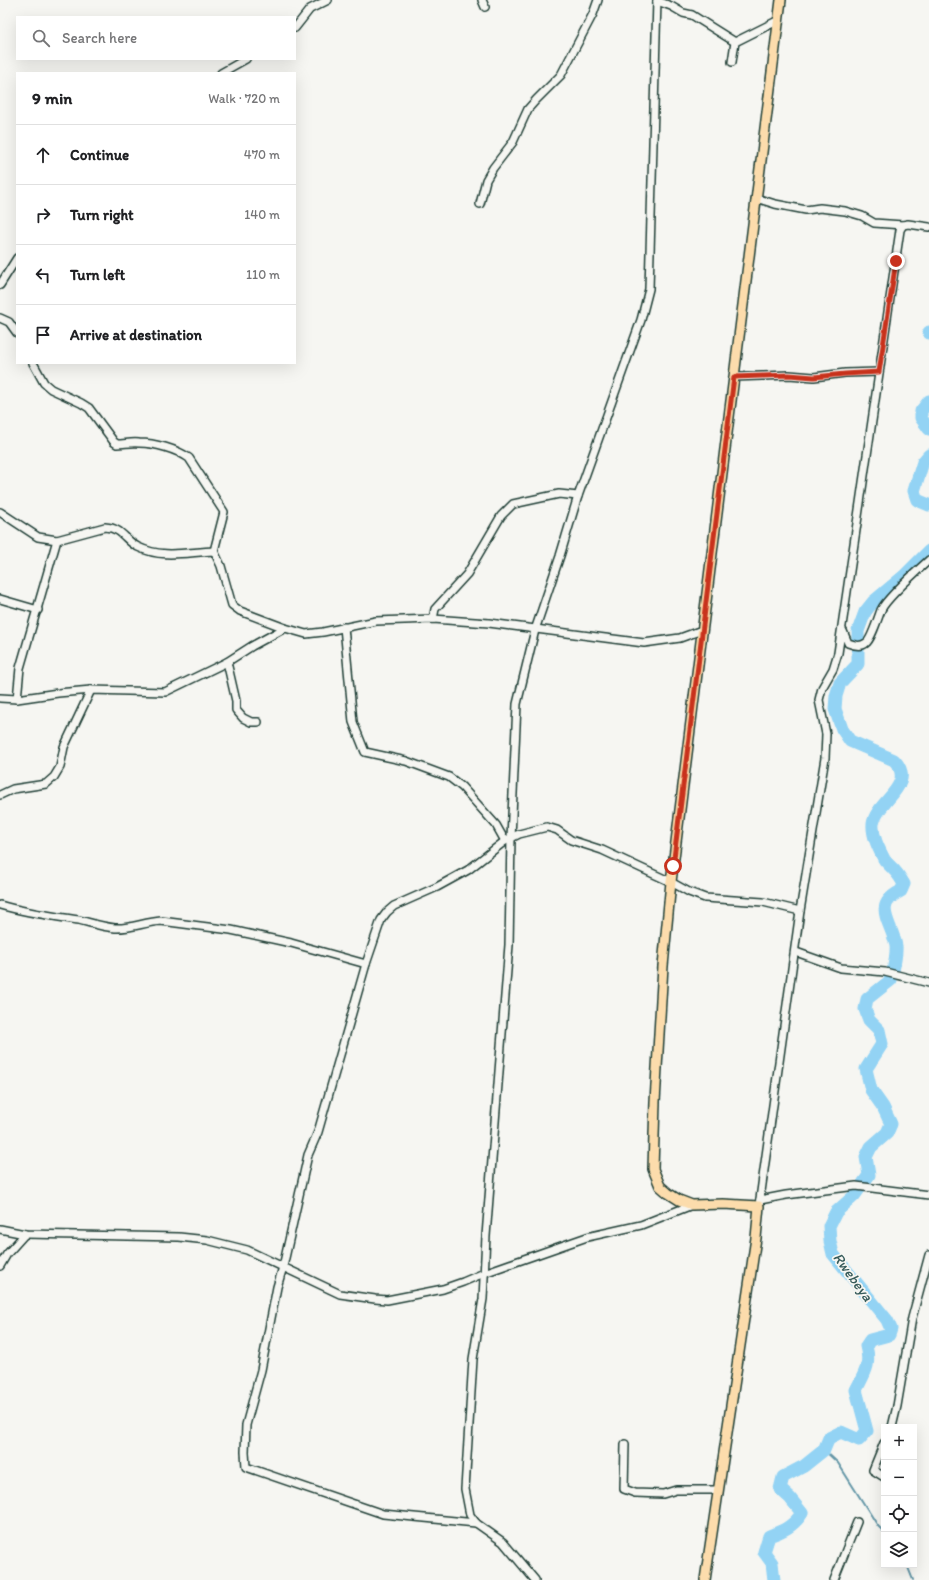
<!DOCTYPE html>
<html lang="en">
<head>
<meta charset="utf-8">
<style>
  :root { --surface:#fff; --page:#f2f2f2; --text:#202124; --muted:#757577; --line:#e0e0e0 }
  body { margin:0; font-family:Itim,sans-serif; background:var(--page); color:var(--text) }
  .controls { position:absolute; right:12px; bottom:12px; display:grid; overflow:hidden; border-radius:0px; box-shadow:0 4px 16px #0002 }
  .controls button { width:36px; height:36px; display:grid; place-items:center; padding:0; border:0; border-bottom:1px solid var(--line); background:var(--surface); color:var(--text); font:20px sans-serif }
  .stop { position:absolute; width:12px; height:12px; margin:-9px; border:3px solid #c8321e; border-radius:50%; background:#fff }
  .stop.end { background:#c8321e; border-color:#fff; box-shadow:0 1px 4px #0008 }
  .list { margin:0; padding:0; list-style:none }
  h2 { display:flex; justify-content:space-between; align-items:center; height:52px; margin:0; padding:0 16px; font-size:17px }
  h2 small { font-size:13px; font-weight:400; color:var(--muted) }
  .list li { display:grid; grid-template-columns:26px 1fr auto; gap:12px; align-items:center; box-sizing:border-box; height:60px; padding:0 16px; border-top:1px solid var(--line) }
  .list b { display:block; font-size:15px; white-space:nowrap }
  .list em { font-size:13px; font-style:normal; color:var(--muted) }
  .icon { flex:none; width:22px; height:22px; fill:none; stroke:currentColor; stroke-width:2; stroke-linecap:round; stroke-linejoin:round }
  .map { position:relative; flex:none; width:929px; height:1580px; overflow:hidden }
  .search { position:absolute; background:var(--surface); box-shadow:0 4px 16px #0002; left:16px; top:16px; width:280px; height:44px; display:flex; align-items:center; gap:10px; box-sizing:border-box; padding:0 14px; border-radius:0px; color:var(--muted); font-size:15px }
  .panel { position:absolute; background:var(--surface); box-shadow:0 4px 16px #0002; left:16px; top:72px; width:280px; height:292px; border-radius:0px }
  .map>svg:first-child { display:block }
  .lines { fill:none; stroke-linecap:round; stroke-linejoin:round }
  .stream { stroke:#6597a7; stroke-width:2 }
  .river { stroke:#93d3f4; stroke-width:13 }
  .minor-casing { stroke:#1f3d34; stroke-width:10 }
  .major-casing { stroke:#1f3d34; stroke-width:12 }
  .minor { stroke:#f6f6f2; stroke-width:7 }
  .major { stroke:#fcdcac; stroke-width:9 }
  .route { stroke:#c8321e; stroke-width:5 }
  .labels { text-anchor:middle; stroke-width:3.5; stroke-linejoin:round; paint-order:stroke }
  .water-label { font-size:15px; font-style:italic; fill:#365b5a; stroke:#f6f6f2 }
</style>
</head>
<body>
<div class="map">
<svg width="929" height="1580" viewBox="0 0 929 1580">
  <rect width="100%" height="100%" fill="#f6f6f2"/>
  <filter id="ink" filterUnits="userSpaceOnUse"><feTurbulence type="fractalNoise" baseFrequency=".025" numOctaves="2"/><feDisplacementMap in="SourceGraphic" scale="8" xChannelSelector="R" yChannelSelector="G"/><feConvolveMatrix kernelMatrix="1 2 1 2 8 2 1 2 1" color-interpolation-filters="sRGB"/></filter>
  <g filter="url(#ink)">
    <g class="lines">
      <!-- stream -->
      <g class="stream">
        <path d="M824,1450L838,1463L878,1526L884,1532"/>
        <path d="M907,1565L913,1580"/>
      </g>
      <!-- river -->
      <g class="river">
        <path d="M929,332V333"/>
        <path d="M929,401L921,411V418L929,429"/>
        <path d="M929,455L923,462L918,478L914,491L917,500L929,505"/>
        <path d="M774,1580L772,1563L764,1552L769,1536C783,1531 794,1526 802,1513L790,1498L780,1489L783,1477L804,1466L824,1450L829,1438L841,1432L859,1440L867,1431L856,1390C865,1372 871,1365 866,1346L870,1340L889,1335L891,1329L887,1320L833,1254L830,1241L829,1226L836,1212L854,1196L869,1175L866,1157L871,1147L887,1133L891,1124L883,1107L871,1090L866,1069L882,1044L879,1030L869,1020L865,1009L867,999L891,980C893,970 897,956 896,946C892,922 871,906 901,891L904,884C901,879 898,874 895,871C892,867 887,864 884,859C879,849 872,836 873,824C876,801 918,785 894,760L850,741L842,729L835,709L836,696L840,683L858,664V631L865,612L873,602L904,576L929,551"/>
      </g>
      <!-- minor casing -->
      <g class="minor-casing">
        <g id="minor">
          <path d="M482,0L485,7"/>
          <path d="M657,1L671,6L683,13L692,15L735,42"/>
          <path d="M295,28L310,9L328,0"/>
          <path d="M732,62L735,42L779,20"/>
          <path d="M221,73L246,59"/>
          <path d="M756,198L775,204L806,210L820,208L845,211L862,216L874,223L903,225"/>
          <path d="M480,204L486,180L493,168L513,142L528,109L536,100L561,75L593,14L598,0"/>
          <path d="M0,285L17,258"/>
          <path d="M0,318L9,322L17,333"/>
          <path d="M33,363L44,383L51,389L81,403L89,408L114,442L117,444C124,444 132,442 139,443C155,443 176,449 189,458L224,512L214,551L221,566L232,605L240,611L285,628"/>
          <path d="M734,377L789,375L814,377L845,373L879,372"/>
          <path d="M0,512L38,537L57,540L105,527C123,528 125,541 138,547C163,559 187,552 214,551"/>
          <path d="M0,599L38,610"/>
          <path d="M433,619L435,609L467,574L501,516L513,504L559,494L578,496"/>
          <path d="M344,627L353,722L365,752L406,761L449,777L462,787L496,825L505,841"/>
          <path d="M843,631L848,643C853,645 861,647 866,643C871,640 878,618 881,610C886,599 919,569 929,560"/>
          <path d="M227,662L236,701V710L243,718L251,722H258"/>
          <path d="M0,698L17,699L58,693L91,690L165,692L227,662L252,646L285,628L306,634L323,632L376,621L433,619L489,623L644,643L680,638L702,630"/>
          <path d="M17,699L20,668L57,540"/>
          <path d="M0,795L13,789L46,784L54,777L60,767L64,747L91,690"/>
          <path d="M0,905C27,913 52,916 79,920C91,923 103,927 115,928C130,929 145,922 161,921L231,930L291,943L366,964"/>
          <path d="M796,952L841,968L885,972L929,983"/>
          <path d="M760,1200L786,1195L856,1186L929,1195"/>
          <path d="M759,1206L800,911L825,758L826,734L819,700L822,688L833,669L838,653L900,230L903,225L908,224L929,227"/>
          <path d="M0,1229L25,1234L179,1237L207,1240L247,1250L340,1294L375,1299L387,1300L443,1289L463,1282L484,1273L587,1237L641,1225L692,1205"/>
          <path d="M0,1266L7,1254L25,1234"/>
          <path d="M892,1427L897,1406L912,1318L929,1255"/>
          <path d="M884,1443L873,1470L884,1477"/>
          <path d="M625,1444L624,1489L635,1493L663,1494L676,1490H718"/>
          <path d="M476,1523L383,1514L246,1467L245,1452L246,1425L261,1370L277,1287L283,1267L308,1155L318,1132L366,964L381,920L387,912L394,906L437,887L468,870L505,841L519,834L547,827L557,830L571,840L602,850L671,882L689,892L705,898L763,902L800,911"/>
          <path d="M535,1580L503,1542L476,1523L470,1515L465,1489L473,1359L483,1299L486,1236L509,945L511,838L517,704L535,630L560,556L578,496L641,320L649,289L657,0"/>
          <path d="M834,1580L857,1522"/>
        </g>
      </g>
      <!-- major casing -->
      <g class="major-casing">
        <path id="major" d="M705,1580L756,1238L759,1206L723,1204L692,1205L679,1200L668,1193L660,1186L653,1169L655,1102L663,966L671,882L781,0"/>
      </g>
      <!-- minor -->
      <use href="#minor" class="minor"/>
      <!-- major -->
      <use href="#major" class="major"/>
    </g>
  </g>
  <g class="lines" filter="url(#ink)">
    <!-- route -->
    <path class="route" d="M673,866L734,377L789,375L814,377L845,374L879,372L896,261"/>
  </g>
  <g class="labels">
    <!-- water labels -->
    <g class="water-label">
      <text transform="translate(853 1277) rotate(54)" y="5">Rwebeya</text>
    </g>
  </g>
</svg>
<div class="controls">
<button>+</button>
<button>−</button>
<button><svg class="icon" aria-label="locate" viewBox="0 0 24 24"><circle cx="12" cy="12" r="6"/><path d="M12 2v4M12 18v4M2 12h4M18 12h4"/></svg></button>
<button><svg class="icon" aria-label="layers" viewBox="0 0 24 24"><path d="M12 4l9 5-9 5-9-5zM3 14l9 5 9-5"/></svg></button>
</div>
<div class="stop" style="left:673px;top:866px"></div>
<div class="stop end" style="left:896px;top:261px"></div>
<div class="search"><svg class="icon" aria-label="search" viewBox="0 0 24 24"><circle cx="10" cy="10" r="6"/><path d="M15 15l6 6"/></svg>Search here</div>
<section class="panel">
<h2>9 min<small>Walk · 720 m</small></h2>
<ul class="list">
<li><svg class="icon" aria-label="ahead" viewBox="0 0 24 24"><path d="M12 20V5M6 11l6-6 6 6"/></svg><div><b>Continue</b></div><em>470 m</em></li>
<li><svg class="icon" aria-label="right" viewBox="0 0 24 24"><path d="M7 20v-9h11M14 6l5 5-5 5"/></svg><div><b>Turn right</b></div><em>140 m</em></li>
<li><svg class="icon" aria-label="left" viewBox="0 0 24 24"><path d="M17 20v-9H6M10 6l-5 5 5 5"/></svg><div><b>Turn left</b></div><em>110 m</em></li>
<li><svg class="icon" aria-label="arrive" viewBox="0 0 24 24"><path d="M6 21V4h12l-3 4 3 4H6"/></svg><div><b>Arrive at destination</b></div></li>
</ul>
</section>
</div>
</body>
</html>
